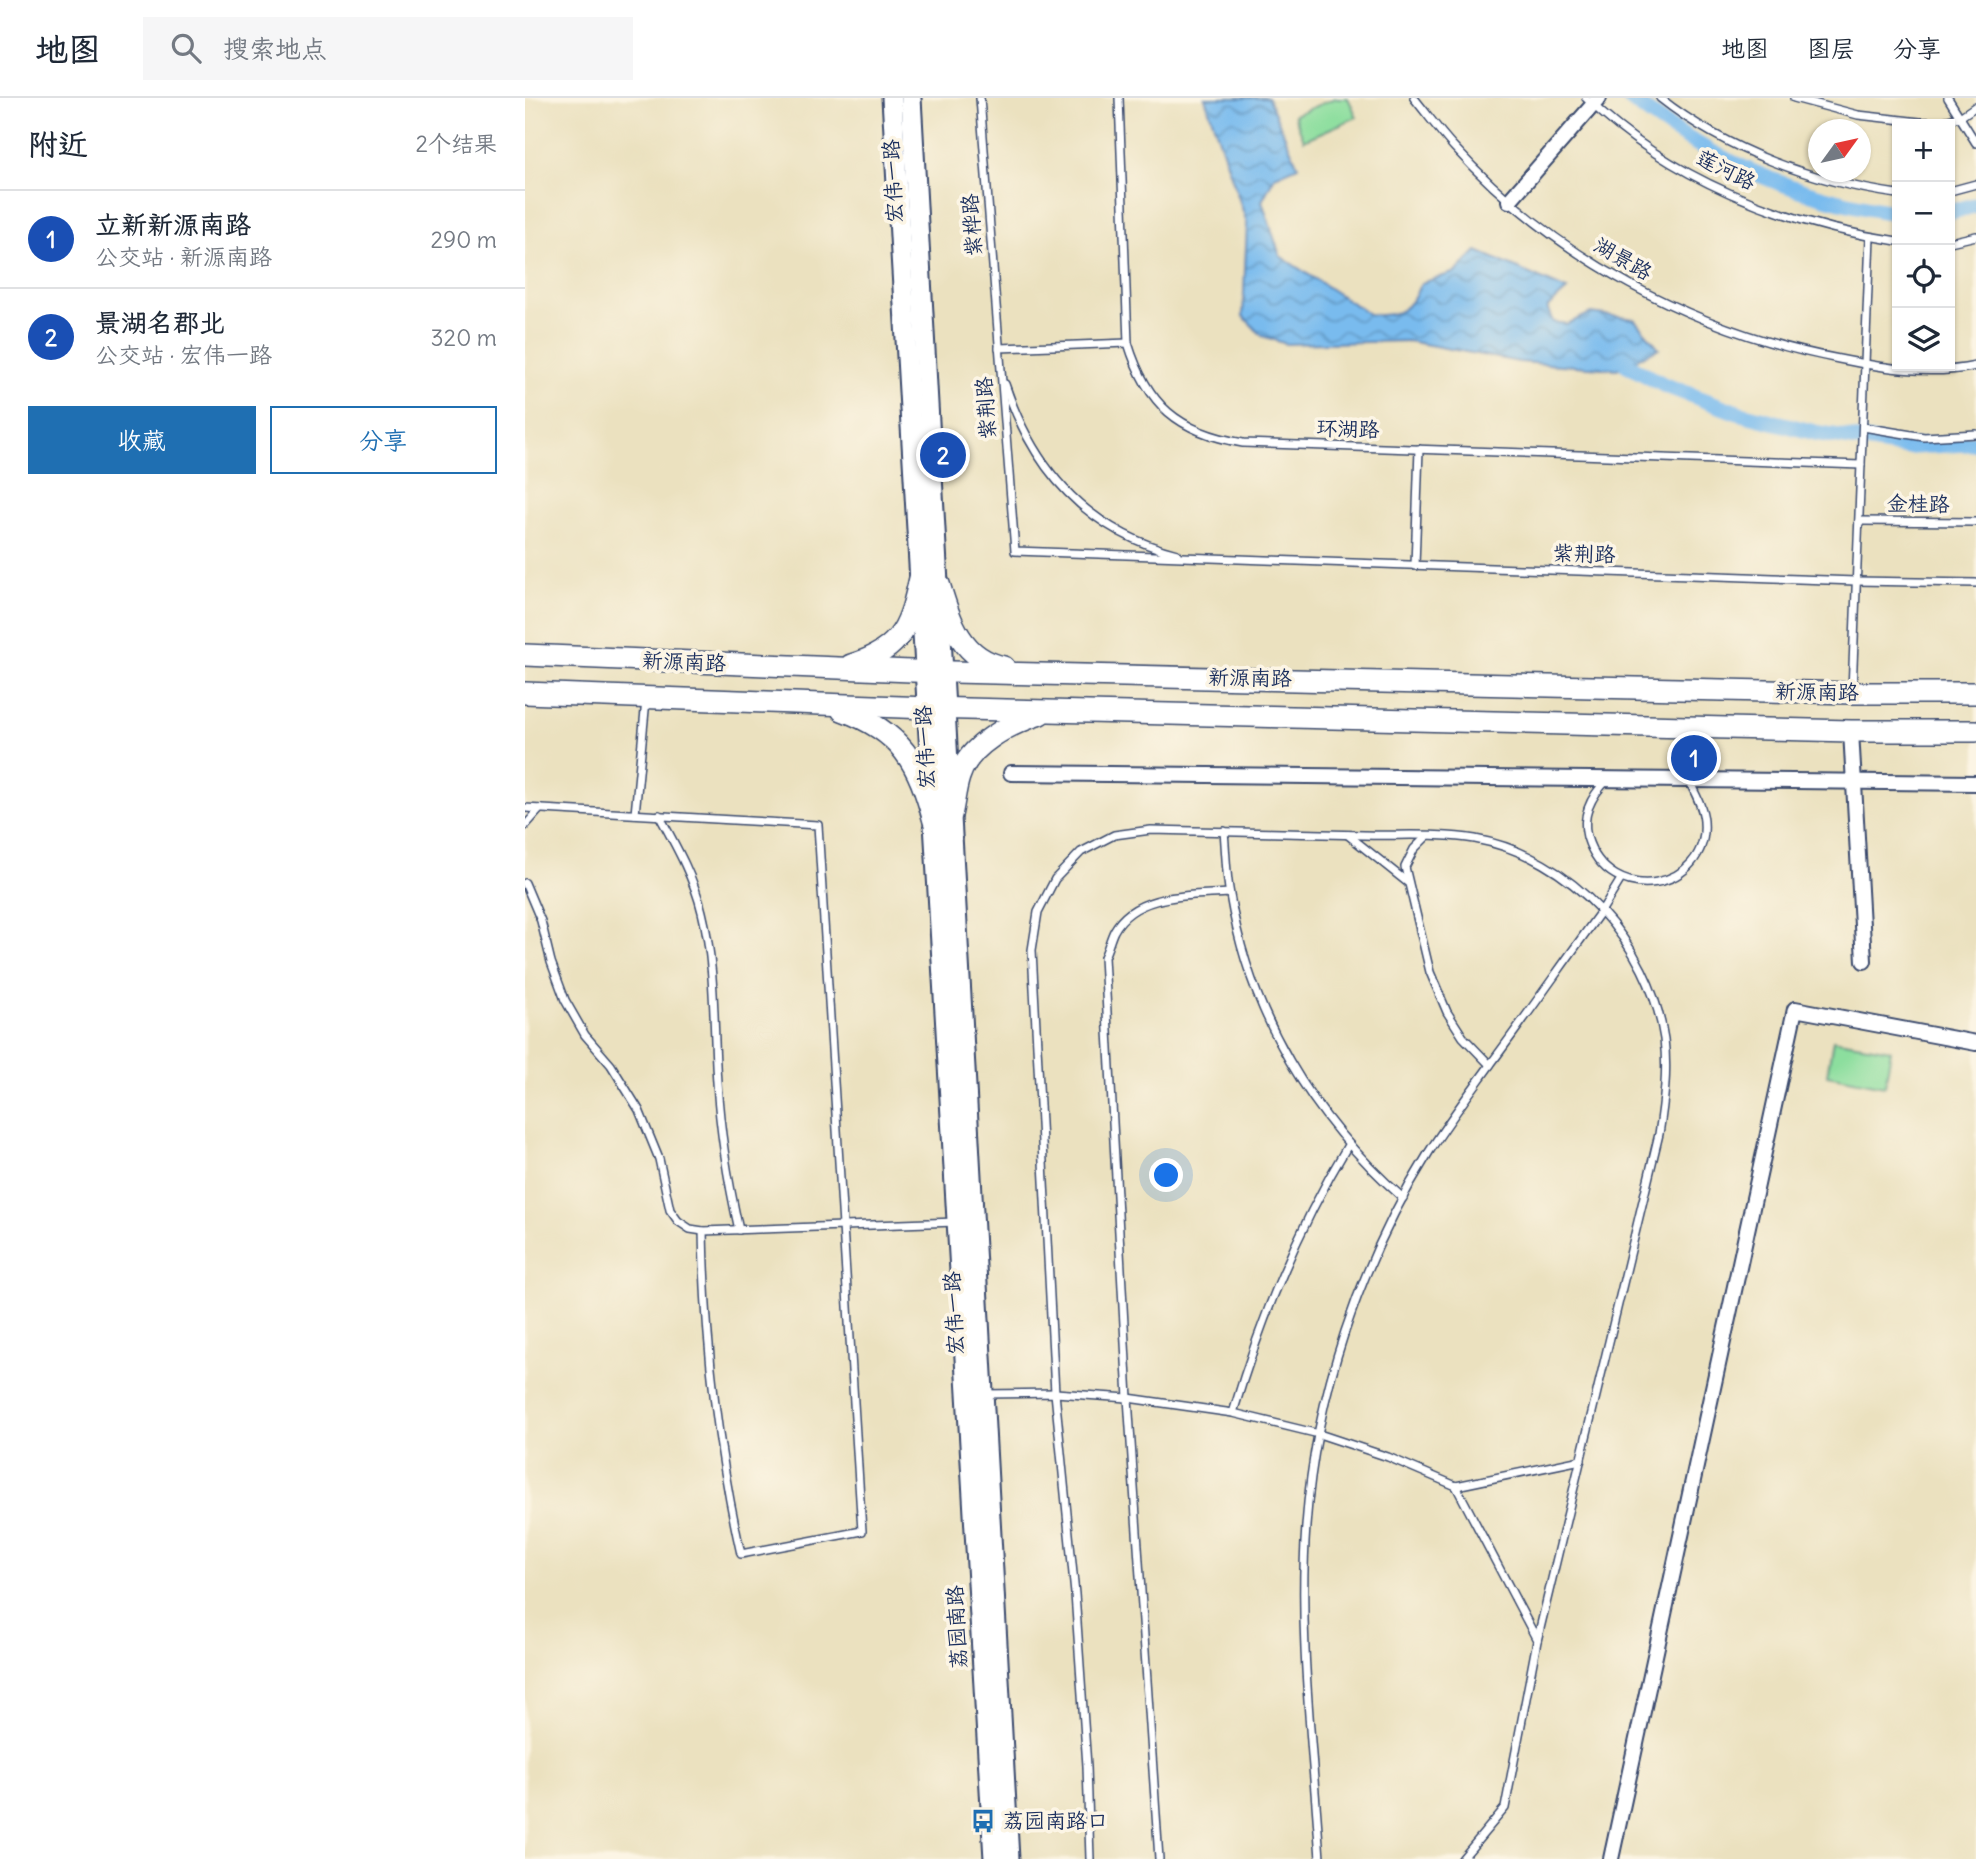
<!DOCTYPE html>
<html lang="zh">
<head>
<meta charset="utf-8">
<style>
  :root { --surface:#fff; --page:#f6f6f7; --text:#1f2937; --muted:#747a83; --line:#e0e1e3; --accent:#1f6fb2 }
  body { margin:0; font-family:Delius,"LXGW WenKai TC",sans-serif; background:var(--page); color:var(--text) }
  .controls { position:absolute; right:21px; top:21px; display:grid; overflow:hidden; border-radius:0px; box-shadow:0 2px 5px #0004 }
  .controls button { width:63px; height:63px; display:grid; place-items:center; padding:0; border:0; border-bottom:2px solid var(--line); background:var(--surface); color:var(--text); font:35px sans-serif }
  .compass { position:absolute; left:1283px; top:21px; width:63px; height:63px; border-radius:50%; background:var(--surface); box-shadow:0 2px 5px #0004; rotate:57deg }
  .you { position:absolute; left:642px; top:1078px; width:24px; height:24px; margin:-18px; border:5px solid #fff; border-radius:50%; background:#1a73e8; box-shadow:0 0 0 10px #1a73e833 }
  .badge { display:grid; place-items:center; width:46px; height:46px; border-radius:50%; background:var(--accent); color:#fff; font-size:23px; font-weight:700 }
  .pin { position:absolute; translate:-50% -50%; border:4px solid #fff; box-shadow:0 2px 7px #0006 }
  .list { margin:0; padding:0; list-style:none }
  h2 { display:flex; justify-content:space-between; align-items:center; height:91px; margin:0; padding:0 28px; font-size:30px }
  h2 small { font-size:23px; font-weight:400; color:var(--muted) }
  .list li { display:grid; grid-template-columns:46px 1fr auto; gap:21px; align-items:center; box-sizing:border-box; height:98px; padding:0 28px; border-top:2px solid var(--line) }
  .list b { display:block; font-size:26px; white-space:nowrap }
  .list p { margin:0; font-size:23px; white-space:nowrap; color:var(--muted) }
  .list em { font-size:23px; font-style:normal; color:var(--muted) }
  .actions { display:flex; gap:14px; padding:21px 28px }
  .actions a { flex:1; padding:16px 0; border:2px solid var(--accent); border-radius:0px; text-align:center; font-size:24px; color:var(--accent) }
  .actions .main { background:var(--accent); color:#fff }
  .icon { flex:none; width:38px; height:38px; fill:none; stroke:currentColor; stroke-width:2; stroke-linecap:round; stroke-linejoin:round }
  .map { position:relative; flex:none; width:1451px; height:1761px; overflow:hidden }
  header { display:flex; align-items:center; gap:42px; box-sizing:border-box; height:98px; padding:0 35px; background:var(--surface); border-bottom:2px solid var(--line) }
  header strong { font-size:33px }
  nav { display:flex; gap:38px; margin-inline-start:auto; font-size:24px }
  .search { width:490px; height:63px; background:var(--page); display:flex; align-items:center; gap:18px; box-sizing:border-box; padding:0 24px; border-radius:0px; color:var(--muted); font-size:26px }
  main { display:flex }
  aside { flex:1; background:var(--surface) }
  .map>svg:first-child { display:block }
  .green { fill:#8cde9e; stroke:#54867e; stroke-width:2 }
  .water { fill:url(#water-waves); stroke:#4a75a6; stroke-width:2 }
  .lines { fill:none; stroke-linecap:round; stroke-linejoin:round }
  .canal { stroke:#79bbee; stroke-width:16 }
  .service-casing { stroke:#3a4a6d; stroke-width:10 }
  .minor-casing { stroke:#3a4a6d; stroke-width:18 }
  .secondary-casing { stroke:#3a4a6d; stroke-width:23 }
  .primary-casing { stroke:#3a4a6d; stroke-width:24 }
  .service { stroke:#fff; stroke-width:7 }
  .minor { stroke:#fff; stroke-width:14 }
  .secondary { stroke:#fff; stroke-width:19 }
  .primary { stroke:#fff; stroke-width:21 }
  .labels { text-anchor:middle; stroke-width:7; stroke-linejoin:round; paint-order:stroke }
  .street-label { font-size:21px; fill:#1b2f5e; stroke:#fcf5e5 }
  .poi-label { font-size:21px; fill:#1b2f5e; stroke:#fcf5e5; text-anchor:start }
</style>
</head>
<body>
<header>
<strong>地图</strong>
<div class="search"><svg class="icon" aria-label="search" viewBox="0 0 24 24"><circle cx="10" cy="10" r="6"/><path d="M15 15l6 6"/></svg>搜索地点</div>
<nav><a>地图</a><a>图层</a><a>分享</a></nav>
</header>
<main>
<aside>
<h2>附近<small>2个结果</small></h2>
<ul class="list">
<li><span class="badge" style="background:#1a4fb4">1</span><div><b>立新新源南路</b><p>公交站 · 新源南路</p></div><em>290 m</em></li>
<li><span class="badge" style="background:#1a4fb4">2</span><div><b>景湖名郡北</b><p>公交站 · 宏伟一路</p></div><em>320 m</em></li>
</ul>
<div class="actions"><a class="main">收藏</a><a>分享</a></div>
</aside>
<div class="map">
<svg width="1451" height="1761" viewBox="0 0 1451 1761">
  <defs>
    <pattern id="water-waves" width="16" height="10" patternUnits="userSpaceOnUse" patternTransform="scale(1.75)"><rect width="16" height="10" fill="#79bbee"/><path d="M0 5q4-4 8 0t8 0" fill="none" stroke="#6298c4"/></pattern>
  </defs>
  <rect width="100%" height="100%" fill="#fcf5e5"/>
  <filter id="ink" filterUnits="userSpaceOnUse"><feTurbulence type="fractalNoise" baseFrequency=".0143" numOctaves="2"/><feDisplacementMap in="SourceGraphic" scale="14" xChannelSelector="R" yChannelSelector="G"/><feConvolveMatrix kernelMatrix="1 2 1 2 8 2 1 2 1" color-interpolation-filters="sRGB"/></filter>
  <filter id="wash" filterUnits="userSpaceOnUse"><feTurbulence type="fractalNoise" baseFrequency=".00686" numOctaves="4" result="noise"/><feDisplacementMap in="SourceGraphic" scale="28" xChannelSelector="R" yChannelSelector="G"/><feGaussianBlur stdDeviation="1.57" result="paint"/><feColorMatrix in="noise" values="0 0 0 0 0 0 0 0 0 0 0 0 0 0 0 0 0 1.4 0 .05"/><feComposite in="paint" operator="in"/></filter>
  <g filter="url(#wash)">
    <rect width="100%" height="100%" fill="#ebe1bf"/>
    <!-- green -->
    <g class="green">
      <path d="M810,0H823L832,19L779,42L769,17Z"/>
      <path d="M1308,942L1366,952L1360,988L1302,977Z"/>
    </g>
    <!-- water -->
    <path class="water" d="M680,0H743L773,68L750,78L737,103L755,158L844,216C873,220 885,212 896,185L931,174L952,153L1042,192L1022,210L1028,224L1042,226L1066,215L1109,221L1134,250L1092,271L994,264L883,243L761,246L737,238L718,218L722,125Z"/>
    <g class="lines">
      <!-- canal -->
      <g class="canal">
        <path d="M1104,0C1183,62 1273,100 1372,115"/>
        <path d="M1425,114L1451,107"/>
        <path d="M1101,266L1139,287L1214,315L1292,335L1380,349L1451,345"/>
      </g>
    </g>
  </g>
  <g filter="url(#ink)">
    <g class="lines">
      <!-- service casing -->
      <g class="service-casing">
        <g id="service">
          <path d="M455,0L490,453L1331,483L1451,485"/>
          <path d="M594,0L603,245C622,307 653,334 718,345L1336,367"/>
          <path d="M889,0C902,16 915,34 929,49C1030,160 1168,233 1314,261C1359,270 1405,278 1451,268"/>
          <path d="M1061,0C1144,81 1259,126 1372,143"/>
          <path d="M1135,0C1202,53 1289,84 1372,96"/>
          <path d="M1269,0L1333,17L1395,24H1415L1435,19L1451,8"/>
          <path d="M1423,0L1451,45"/>
          <path d="M1425,93L1451,86"/>
          <path d="M1425,144L1451,138"/>
          <path d="M474,250L603,245"/>
          <path d="M480,286C508,371 562,433 652,456"/>
          <path d="M1338,329L1399,339L1451,336"/>
          <path d="M1334,423L1451,424"/>
          <path d="M890,468L894,351"/>
          <path d="M1327,593L1345,139"/>
          <path d="M1083,681C1068,696 1056,716 1062,739C1084,812 1185,792 1179,723C1178,709 1170,695 1164,683"/>
          <path d="M0,710L293,727L337,1433L216,1456C192,1349 180,1243 178,1133"/>
          <path d="M110,716L121,602"/>
          <path d="M134,717C151,748 169,780 177,814C191,870 188,927 192,984C195,1034 203,1083 214,1132"/>
          <path d="M0,728L15,711"/>
          <path d="M699,733C701,755 701,776 705,797C725,917 787,1020 878,1100"/>
          <path d="M823,737L882,784"/>
          <path d="M902,738L889,751L880,769L905,874L922,914L938,939L965,967"/>
          <path d="M0,785L16,823L26,864L40,902L60,937L86,967L114,1012L134,1061L145,1112L153,1123L165,1131L178,1133L431,1124"/>
          <path d="M459,1296L530,1295L603,1300L708,1315L794,1336L863,1359L931,1388L1056,1362"/>
          <path d="M708,1315C736,1220 772,1132 823,1047"/>
          <path d="M931,1388L1012,1542"/>
          <path d="M565,1761L562,1668L550,1496L530,1295L507,852L513,814L530,781L556,754L589,737L626,732C697,733 768,735 839,737C875,738 914,735 950,741C1046,758 1125,846 1139,941C1143,973 1139,1004 1134,1036L1012,1543L980,1710L937,1761"/>
          <path d="M634,1761L603,1300L579,859C583,851 585,841 589,833C610,794 667,798 704,795"/>
          <path d="M795,1761C788,1651 773,1539 781,1428C790,1297 835,1165 904,1054C923,1024 944,996 965,967C1003,916 1039,864 1077,812L1096,781"/>
        </g>
      </g>
      <!-- minor casing -->
      <g class="minor-casing">
        <g id="minor">
          <path d="M984,103L1074,0"/>
          <path d="M1326,633L1339,863"/>
          <path d="M486,675L1451,685"/>
          <path d="M1086,1761L1270,911L1451,945"/>
        </g>
      </g>
      <!-- secondary casing -->
      <g class="secondary-casing">
        <g id="secondary">
          <path d="M367,0L469,1761"/>
          <path d="M386,0L484,1761"/>
        </g>
      </g>
      <!-- primary casing -->
      <g class="primary-casing">
        <g id="primary">
          <path d="M414,486C425,522 436,561 479,569"/>
          <path d="M0,557L386,573L1327,595H1451"/>
          <path d="M326,567C379,552 385,525 396,476"/>
          <path d="M0,595L403,610L1326,633H1451"/>
          <path d="M317,612C377,634 393,664 409,723"/>
          <path d="M426,717C429,705 430,691 434,679C444,646 485,626 515,616"/>
        </g>
      </g>
      <!-- service -->
      <use href="#service" class="service"/>
      <!-- minor -->
      <use href="#minor" class="minor"/>
      <!-- secondary -->
      <use href="#secondary" class="secondary"/>
      <!-- primary -->
      <use href="#primary" class="primary"/>
    </g>
  </g>
  <!-- icons -->
  <defs>
    <g id="bus-bare" transform="scale(1.89)"><path d="M-5-6H5V4H4V6H2V4H-2V6H-4V4H-5ZM-3.5-4V0h7V-4ZM-3.5 1.2v1.5H-2V1.2ZM2 1.2v1.5H3.5V1.2Z" fill="#1f6fb2" stroke="#fcf5e5" stroke-width="2.5" paint-order="stroke"/></g>
  </defs>
  <g fill-rule="evenodd">
    <use href="#bus-bare" x="458" y="1723"/>
  </g>
  <g class="labels">
    <!-- street labels -->
    <g class="street-label">
      <text transform="translate(1201 72) rotate(26)" y="7">莲河路</text>
      <text transform="translate(368 83) rotate(-93)" y="7">宏伟一路</text>
      <text transform="translate(447 127) rotate(-94)" y="7">紫桦路</text>
      <text transform="translate(1098 161) rotate(30)" y="7">湖景路</text>
      <text transform="translate(461 310) rotate(-94)" y="7">紫荆路</text>
      <text transform="translate(823 331) rotate(2)" y="7">环湖路</text>
      <text transform="translate(1393 406) rotate(1)" y="7">金桂路</text>
      <text transform="translate(1059 456) rotate(2)" y="7">紫荆路</text>
      <text transform="translate(159 564) rotate(2)" y="7">新源南路</text>
      <text transform="translate(725 580) rotate(1)" y="7">新源南路</text>
      <text transform="translate(1292 594) rotate(1)" y="7">新源南路</text>
      <text transform="translate(400 649) rotate(-93)" y="7">宏伟一路</text>
      <text transform="translate(429 1215) rotate(-93)" y="7">宏伟一路</text>
      <text transform="translate(432 1529) rotate(-93)" y="7">荔园南路</text>
    </g>
    <!-- poi labels -->
    <g class="poi-label">
      <text x="478" y="1730">荔园南路口</text>
    </g>
  </g>
</svg>
<div class="controls">
<button>+</button>
<button>−</button>
<button><svg class="icon" aria-label="locate" viewBox="0 0 24 24"><circle cx="12" cy="12" r="6"/><path d="M12 2v4M12 18v4M2 12h4M18 12h4"/></svg></button>
<button><svg class="icon" aria-label="layers" viewBox="0 0 24 24"><path d="M12 4l9 5-9 5-9-5zM3 14l9 5 9-5"/></svg></button>
</div>
<svg class="compass" viewBox="-18 -18 36 36"><path d="M0-13l5 13h-10z" fill="#e53935"/><path d="M0 13l5-13h-10z" fill="#747a83"/></svg>
<div class="you"></div>
<div class="pin badge" style="left:1169px;top:660px;background:#1a4fb4">1</div>
<div class="pin badge" style="left:418px;top:357px;background:#1a4fb4">2</div>
</div>
</main>
</body>
</html>
